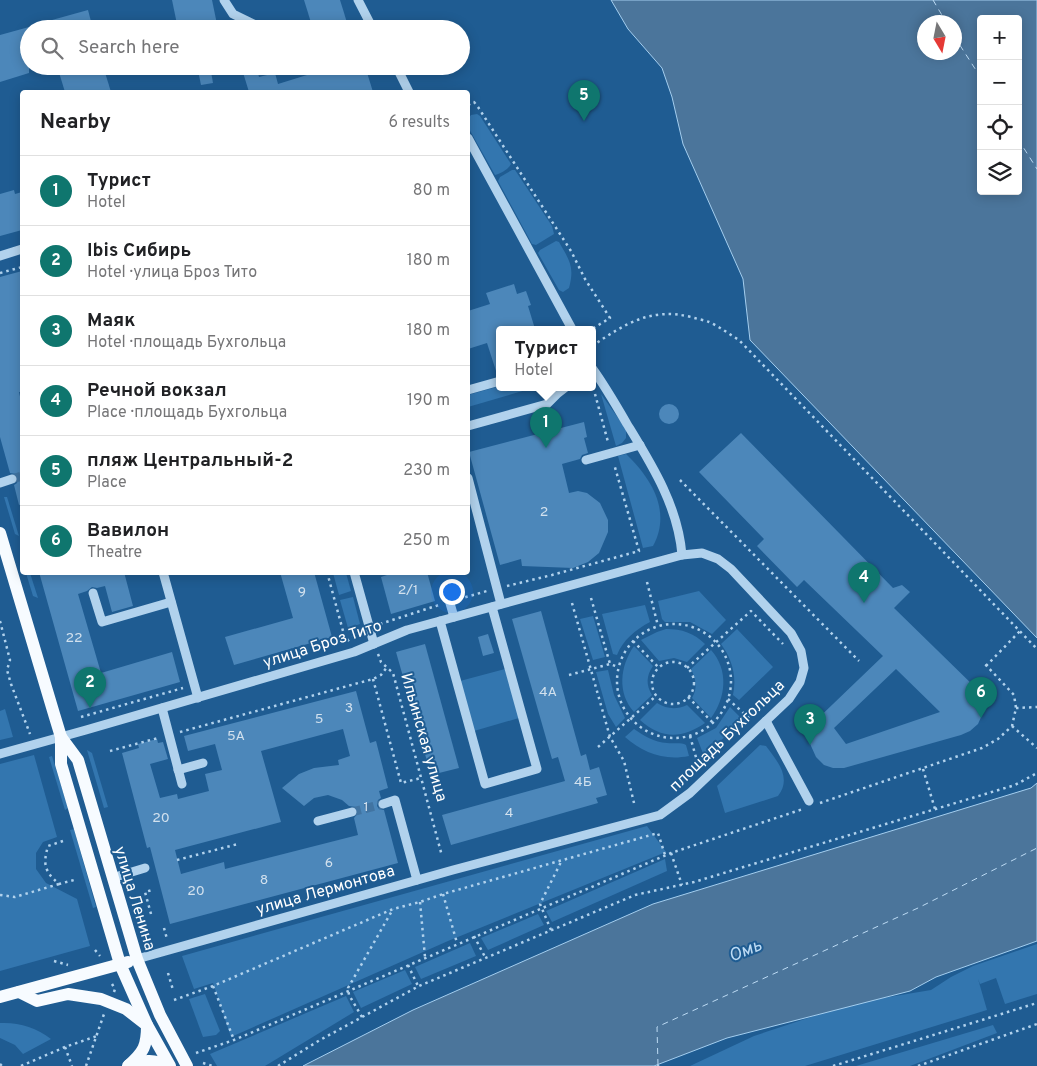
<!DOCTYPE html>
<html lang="en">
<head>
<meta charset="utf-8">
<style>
  :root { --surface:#fff; --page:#f2f2f2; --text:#202124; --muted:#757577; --line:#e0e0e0; --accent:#0f766e }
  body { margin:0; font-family:Overpass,sans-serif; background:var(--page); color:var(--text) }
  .controls { position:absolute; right:15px; top:15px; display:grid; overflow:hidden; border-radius:5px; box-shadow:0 2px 12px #0003 }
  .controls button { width:45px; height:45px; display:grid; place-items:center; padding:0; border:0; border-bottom:1px solid var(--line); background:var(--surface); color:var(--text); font:25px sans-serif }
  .compass { position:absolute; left:917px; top:15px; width:45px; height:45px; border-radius:50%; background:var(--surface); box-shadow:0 2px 12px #0003; rotate:170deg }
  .you { position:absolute; left:451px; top:591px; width:18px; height:18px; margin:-12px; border:4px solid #fff; border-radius:50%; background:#1a73e8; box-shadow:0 0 0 8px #1a73e833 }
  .badge { display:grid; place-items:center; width:32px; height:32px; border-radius:50%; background:var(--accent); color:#fff; font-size:16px; font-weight:700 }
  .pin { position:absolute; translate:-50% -41px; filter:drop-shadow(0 1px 2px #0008) }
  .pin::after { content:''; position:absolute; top:26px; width:18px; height:15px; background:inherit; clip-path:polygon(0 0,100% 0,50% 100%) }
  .popup { position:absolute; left:496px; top:326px; width:100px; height:65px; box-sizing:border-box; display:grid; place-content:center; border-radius:5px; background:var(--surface); filter:drop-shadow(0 1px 4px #0005); font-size:16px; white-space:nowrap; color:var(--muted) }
  .popup b { font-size:19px; color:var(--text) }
  .popup::after { content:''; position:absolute; left:50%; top:100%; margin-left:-10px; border:10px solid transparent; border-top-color:var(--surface) }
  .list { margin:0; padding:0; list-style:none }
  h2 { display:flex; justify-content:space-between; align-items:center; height:65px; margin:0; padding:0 20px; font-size:21px }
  h2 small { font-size:16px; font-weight:400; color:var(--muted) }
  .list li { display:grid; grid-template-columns:32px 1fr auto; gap:15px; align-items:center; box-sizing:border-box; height:70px; padding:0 20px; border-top:1px solid var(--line) }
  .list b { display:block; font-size:19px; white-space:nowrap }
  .list p { margin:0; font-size:16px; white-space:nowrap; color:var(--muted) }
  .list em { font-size:16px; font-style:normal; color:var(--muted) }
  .icon { flex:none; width:28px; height:28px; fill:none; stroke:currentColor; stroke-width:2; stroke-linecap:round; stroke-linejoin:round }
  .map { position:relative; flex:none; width:1037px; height:1066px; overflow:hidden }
  .search { position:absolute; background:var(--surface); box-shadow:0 2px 12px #0003; left:20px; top:20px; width:450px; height:55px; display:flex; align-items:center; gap:12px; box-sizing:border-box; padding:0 18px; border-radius:28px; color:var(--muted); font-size:19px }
  .panel { position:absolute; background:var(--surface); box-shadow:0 2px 12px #0003; left:20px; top:90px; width:450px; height:485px; border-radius:5px }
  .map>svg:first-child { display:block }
  .green { fill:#3376af }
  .water { fill:#4b759b; stroke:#a4ceef; fill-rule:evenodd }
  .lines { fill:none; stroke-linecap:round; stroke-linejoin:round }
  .ferry { stroke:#bddbf4; stroke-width:1; stroke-dasharray:6 5; stroke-linecap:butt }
  .building { fill:#4c87ba; fill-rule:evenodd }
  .minor-tunnel { stroke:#4174a2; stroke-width:9; stroke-dasharray:9 4.5; stroke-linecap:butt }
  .path { stroke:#b1d2ed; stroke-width:2.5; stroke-dasharray:2.5 4; stroke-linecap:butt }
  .minor { stroke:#b1d2ed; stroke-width:9 }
  .major { stroke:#f7fbff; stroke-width:12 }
  .labels { text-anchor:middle; stroke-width:4; stroke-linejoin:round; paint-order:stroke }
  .number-label { font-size:14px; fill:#d2e1ee }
  .street-label { font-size:16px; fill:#fff; stroke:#1f5c92 }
  .water-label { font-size:18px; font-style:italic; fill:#bddbf4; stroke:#1f5c92 }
</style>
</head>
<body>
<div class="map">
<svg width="1037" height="1066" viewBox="0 0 1037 1066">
  <rect width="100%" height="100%" fill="#1f5c92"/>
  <!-- green -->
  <g class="green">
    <path d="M477,114L480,116L511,164C509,169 500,174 495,175L468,127V119L471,115Z"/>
    <path d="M512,170H515L552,226L554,234L536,245L532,244L498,181L500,177Z"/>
    <path d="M556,241L559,242C569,260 575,266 569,288L563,292L559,290L538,253L540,250Z"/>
    <path d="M500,386L536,387L468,407V395Z"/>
    <path d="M601,394L626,429V438L622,443L616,446Z"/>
    <path d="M626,454C651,478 672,511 653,546L643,548L618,456Z"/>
    <path d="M7,497L19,536L15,534L4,497Z"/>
    <path d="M26,573H30L38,598L33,596Z"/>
    <path d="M333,573H346L351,591L339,595Z"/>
    <path d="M699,591L726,620L712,634L690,622H665L662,619L658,601Z"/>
    <path d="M353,597L360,624L348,628L340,600Z"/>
    <path d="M645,605L650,622C635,630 623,640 617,655L613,654L602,614Z"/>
    <path d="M593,616L605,657L593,660L580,619Z"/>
    <path d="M666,629C682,629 694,633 705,644L687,662L674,658L659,661L641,640L657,632Z"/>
    <path d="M737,629L773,667L739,700L733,695C737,676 732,659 721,644Z"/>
    <path d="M634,646L653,666C646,676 646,685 652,695L634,712C617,693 620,666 634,646Z"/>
    <path d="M711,650C729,670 726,698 711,718L692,698C698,688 696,679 691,669Z"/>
    <path d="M505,669L519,718L474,731L460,681Z"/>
    <path d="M608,670L614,695L625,718L616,727L608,714L596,672Z"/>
    <path d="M657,703C667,709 676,710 687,705L705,723C682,739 661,739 640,720Z"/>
    <path d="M730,707L743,720L704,756L697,738L716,728Z"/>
    <path d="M5,709L13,737L0,740V711Z"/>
    <path d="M634,729C644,736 654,742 667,743C673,744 681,742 686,745L689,756C664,761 643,753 625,737Z"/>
    <path d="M760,745L766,746C778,762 792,778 778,796L725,813L717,786Z"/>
    <path d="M87,750L92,753L108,807L104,808Z"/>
    <path d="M34,755L57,837L43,842L36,853V869L46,883L77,899L90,946L0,971V764Z"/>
    <path d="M52,756L68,808L65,810L49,757Z"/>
    <path d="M647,826L666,852L448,941L231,1037L213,983L194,989L182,956Z"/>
    <path d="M74,829L96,907L93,908L70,830Z"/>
    <path d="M665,859L667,871L552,922L546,911Z"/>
    <path d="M538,914L544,925L488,950L481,938Z"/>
    <path d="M470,943L476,956L421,979L415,967Z"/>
    <path d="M1037,944V994L1005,1004L996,978L980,984L978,979L987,1010L805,1066H690L754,1036L853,1003L931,990L951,977L973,966Z"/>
    <path d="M405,970L412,984L361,1008L353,992Z"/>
    <path d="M205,994L220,1031L216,1035L203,1037L189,999Z"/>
    <path d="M346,996L354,1012L265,1066H217L210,1054Z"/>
    <path d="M0,1023C18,1022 36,1027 51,1039L23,1054L15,1045L0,1038Z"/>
    <path d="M993,1025L997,1033L910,1066H856Z"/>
  </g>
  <!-- water -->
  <g class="water">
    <path d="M611,0H1037V638L750,340L743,279L683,144L672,97L662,68L628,29ZM981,19H1018V191H981ZM924,22H954V52H924Z"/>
    <path d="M1037,783V941L936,977L910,991L727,1038L654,1066H303L413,1010L653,904L1031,788Z"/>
  </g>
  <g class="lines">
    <!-- ferry -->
    <g class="ferry">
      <path d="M933,0L946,22"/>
      <path d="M954,36L981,78"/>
      <path d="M1018,139L1037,169"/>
      <path d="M658,1065L657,1027L918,908L1037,848"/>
    </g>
  </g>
  <!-- building -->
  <g class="building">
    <path d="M172,0H212L218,29H178Z"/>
    <path d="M304,0H340L349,29H313Z"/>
    <path d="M88,10L93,29H35L34,25Z"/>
    <path d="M29,27V73L0,82V35Z"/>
    <path d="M57,66H103L111,92H65Z"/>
    <path d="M197,66H210L213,83L201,85Z"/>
    <path d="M241,66H256L259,77L275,73L278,84L336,66H365L373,92H249Z"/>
    <path d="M14,190L15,194L22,192V230L0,236V194Z"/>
    <path d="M22,271V392H19L22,406V504L19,505L14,485L17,483L18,478L16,474L10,473L0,437V277Z"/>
    <path d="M514,284L517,294L526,291L531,305L528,306L535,329H500V374H497L487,343L468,349V311L490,304L486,293Z"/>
    <circle cx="669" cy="414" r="10"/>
    <path d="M584,422L587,437L584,438L588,453L582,455L580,459L562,464L569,493L578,491L587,493L600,503L608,520V532L599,553L588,562L573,568L522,566L521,559L500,565L469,452Z"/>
    <path d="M741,433L893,588L902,585L910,592L894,608L979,691L983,704L982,715L978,724L970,731L961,735L844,768H833L824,765L816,757L807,737L808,728L883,656L804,580L797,587L757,546L764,539L699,472ZM896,669L940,712L846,744L834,728Z"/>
    <path d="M39,572H124L133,606L112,612L105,586L97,588L92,587L87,591L78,594L101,673L172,652L180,682L78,711Z"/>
    <path d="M280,572H314L332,637L234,665L225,637L293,618Z"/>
    <path d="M396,572H427L435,601L391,614L381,577Z"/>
    <path d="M541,611L581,756L586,754L590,770L599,767L607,795L596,798L598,803L451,845L442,815L565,781L558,757L552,759L512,619Z"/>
    <path d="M488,634L494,653L483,656L478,637Z"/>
    <path d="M425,644L459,768L431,775L396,652Z"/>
    <path d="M356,691L370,743L376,741L388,788L379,791L381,798L378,800L377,806L379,809L384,810L398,863L170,924L150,847L147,848L122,753L139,748L138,744L157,739L158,743L163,742L168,759L150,764L160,798L177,794L178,799L209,791L205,774L222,770L215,744L188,751L184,736ZM343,729L350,756L338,760L339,765L314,768L299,774L282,788L304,806L314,798L328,795L342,800L349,806L356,807L358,813L354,818L358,835L225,869L224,862L181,874L175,850L281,822L261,751Z"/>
  </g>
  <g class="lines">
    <!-- minor-tunnel -->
    <g class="minor-tunnel">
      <path d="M12,479L22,476"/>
      <path d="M352,812L383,804"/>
    </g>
    <!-- path -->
    <g class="path">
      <path d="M468,105L474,102L478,107L571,251L585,279L610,318L592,329"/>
      <path d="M0,273L22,267"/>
      <path d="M592,346C625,324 650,307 691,317C697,319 704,320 709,322C720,327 729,334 739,340L1037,649"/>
      <path d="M595,394L608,442"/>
      <path d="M680,480L859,661"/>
      <path d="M327,572L346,642"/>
      <path d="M647,582L658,626"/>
      <path d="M507,586L552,575L639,551L614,464"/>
      <path d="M591,598L610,664"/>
      <path d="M459,599L487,591"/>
      <path d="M572,603L610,737L624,761L634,803"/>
      <path d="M0,621L10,660L7,670L11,684L30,734"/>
      <path d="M380,624L439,605"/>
      <circle cx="674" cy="681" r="57"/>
      <path d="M347,641L359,633"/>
      <path d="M633,641L659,668"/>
      <path d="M378,654L381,662L393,673L442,856"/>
      <circle cx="673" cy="683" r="21"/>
      <path d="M986,666L1020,631"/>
      <path d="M687,668L751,611L783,644"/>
      <path d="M569,675L610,664L618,667"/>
      <path d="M373,679L401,783L421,778"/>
      <path d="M688,697L713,723"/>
      <path d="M728,699L751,720"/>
      <path d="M1016,708L1037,707"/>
      <path d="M81,717L183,688"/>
      <path d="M1012,726L1037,748"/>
      <path d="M180,732L373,679L381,675L387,667"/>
      <path d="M690,736L699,768"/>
      <path d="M598,747L656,696"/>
      <path d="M110,751L158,738"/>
      <path d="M923,769L935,809"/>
      <path d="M820,803L982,748L998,739L1012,726L1016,708L1014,695L984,663"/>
      <path d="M63,841L48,846C43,864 44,871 59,884L74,880"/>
      <path d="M671,853L682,885"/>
      <path d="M177,860L238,844"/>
      <path d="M443,894L457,943"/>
      <path d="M0,895L15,897L59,884"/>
      <path d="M420,902L425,957"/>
      <path d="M151,914L145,892L152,890"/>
      <path d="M164,928L167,939"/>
      <path d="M551,930L540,904L562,860"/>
      <path d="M474,936L485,957"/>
      <path d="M95,950L100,956"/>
      <path d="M54,961L68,965"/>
      <path d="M408,965L418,986"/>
      <path d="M168,973L173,990"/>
      <path d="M112,984L115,989L114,992"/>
      <path d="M213,986L234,1040"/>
      <path d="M174,1000L213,986L393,909L420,902L443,894L658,833L665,855"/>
      <path d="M362,1017L349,995L348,988L393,909"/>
      <path d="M65,1047L72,1066"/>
      <path d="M196,1053L234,1040L671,853L803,809"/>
      <path d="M203,1063L213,1066"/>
      <path d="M0,1064L2,1066"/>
      <path d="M658,1065V1066"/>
      <path d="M21,1066L65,1047L97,1036"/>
      <path d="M86,1066L104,1014"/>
      <path d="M278,1066L320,1040L419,986L635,895L694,882L1015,785L1037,773"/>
      <path d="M833,1066L1037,1003"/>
      <path d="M918,1066L1037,1024"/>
    </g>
    <!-- minor -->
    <g class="minor">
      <path d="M224,0L233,14L264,29"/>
      <path d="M358,0L373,29"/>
      <path d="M396,66L409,92"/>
      <path d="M468,138L572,329"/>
      <path d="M0,256L22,249"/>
      <path d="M592,368C605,386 616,405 627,424C652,465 678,506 682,555"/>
      <path d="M468,390L500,381"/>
      <path d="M468,426L547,404L557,394L566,387"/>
      <path d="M586,460L640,445"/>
      <path d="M468,478L501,604"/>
      <path d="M0,483L12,479"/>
      <path d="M163,572L198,698"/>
      <path d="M354,572L374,644"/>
      <path d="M93,593L102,622L171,602"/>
      <path d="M447,593L454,617"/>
      <path d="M440,621L485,784L537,769L492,607"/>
      <path d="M162,708L182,784"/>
      <path d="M766,721L809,801"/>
      <path d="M0,754L86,730L354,652L407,630L682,555L702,553L718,559L731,569L791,633L801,651L804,668L800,682L789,699L690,793L660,815L453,870L137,959"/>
      <path d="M178,770L203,763"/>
      <path d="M383,804L395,800L417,880"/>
      <path d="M318,821L352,812"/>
      <path d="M112,878L145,868"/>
    </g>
    <!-- major -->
    <g class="major">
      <path d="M0,533L54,714L61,737V764L120,964L147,1025L170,1066"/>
      <path d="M61,737L78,760L137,959L160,1015L187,1066"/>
      <path d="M19,992L37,1001L68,994L101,999L126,1009L144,1023"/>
      <path d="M0,997L128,962"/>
      <path d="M129,1065C143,1061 154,1058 166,1066"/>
      <path d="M128,1066C144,1052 147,1046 147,1025"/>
    </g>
  </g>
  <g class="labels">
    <!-- number labels -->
    <g class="number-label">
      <text x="544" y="516">2</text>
      <text x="408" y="594">2/1</text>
      <text x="302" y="596">9</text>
      <text x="74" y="642">22</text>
      <text x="548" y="696">4А</text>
      <text x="349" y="712">3</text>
      <text x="319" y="723">5</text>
      <text x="236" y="740">5А</text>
      <text x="583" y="786">4Б</text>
      <text x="366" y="811">1</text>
      <text x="509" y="817">4</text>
      <text x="161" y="822">20</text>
      <text x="329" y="867">6</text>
      <text x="264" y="884">8</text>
      <text x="196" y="895">20</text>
    </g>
    <!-- street labels -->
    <g class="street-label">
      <text transform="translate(322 643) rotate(-18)" y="6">улица Броз Тито</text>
      <text transform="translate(726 735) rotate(-44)" y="6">площадь Бухгольца</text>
      <text transform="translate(425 737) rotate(74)" y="6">Ильинская улица</text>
      <text transform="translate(325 889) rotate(-16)" y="6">улица Лермонтова</text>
      <text transform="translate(136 898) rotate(73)" y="6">улица Ленина</text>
    </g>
    <!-- water labels -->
    <g class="water-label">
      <text transform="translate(745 950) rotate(-22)" y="6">Омь</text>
    </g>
  </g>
</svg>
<div class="controls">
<button>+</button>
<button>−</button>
<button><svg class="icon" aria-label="locate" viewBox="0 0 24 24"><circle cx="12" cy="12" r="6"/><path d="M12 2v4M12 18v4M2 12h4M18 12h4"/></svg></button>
<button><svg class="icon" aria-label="layers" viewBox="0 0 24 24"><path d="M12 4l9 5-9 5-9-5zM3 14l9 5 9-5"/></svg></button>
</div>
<svg class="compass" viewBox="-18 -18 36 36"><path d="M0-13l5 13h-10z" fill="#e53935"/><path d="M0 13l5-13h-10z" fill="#757577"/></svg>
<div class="you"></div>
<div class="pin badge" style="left:546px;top:448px">1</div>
<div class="popup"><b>Турист</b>Hotel</div>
<div class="pin badge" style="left:90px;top:708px">2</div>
<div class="pin badge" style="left:810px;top:745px">3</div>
<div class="pin badge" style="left:864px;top:603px">4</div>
<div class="pin badge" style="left:584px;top:121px">5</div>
<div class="pin badge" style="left:981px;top:718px">6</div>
<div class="search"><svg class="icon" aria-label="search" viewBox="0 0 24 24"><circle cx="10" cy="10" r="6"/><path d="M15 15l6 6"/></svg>Search here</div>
<section class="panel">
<h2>Nearby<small>6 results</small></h2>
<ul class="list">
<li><span class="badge">1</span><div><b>Турист</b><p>Hotel</p></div><em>80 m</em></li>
<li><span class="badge">2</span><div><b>Ibis Сибирь</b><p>Hotel · улица Броз Тито</p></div><em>180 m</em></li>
<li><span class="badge">3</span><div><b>Маяк</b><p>Hotel · площадь Бухгольца</p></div><em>180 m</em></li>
<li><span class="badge">4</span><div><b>Речной вокзал</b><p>Place · площадь Бухгольца</p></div><em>190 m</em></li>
<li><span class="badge">5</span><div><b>пляж Центральный-2</b><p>Place</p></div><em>230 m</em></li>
<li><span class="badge">6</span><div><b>Вавилон</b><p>Theatre</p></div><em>250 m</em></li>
</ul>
</section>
</div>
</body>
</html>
